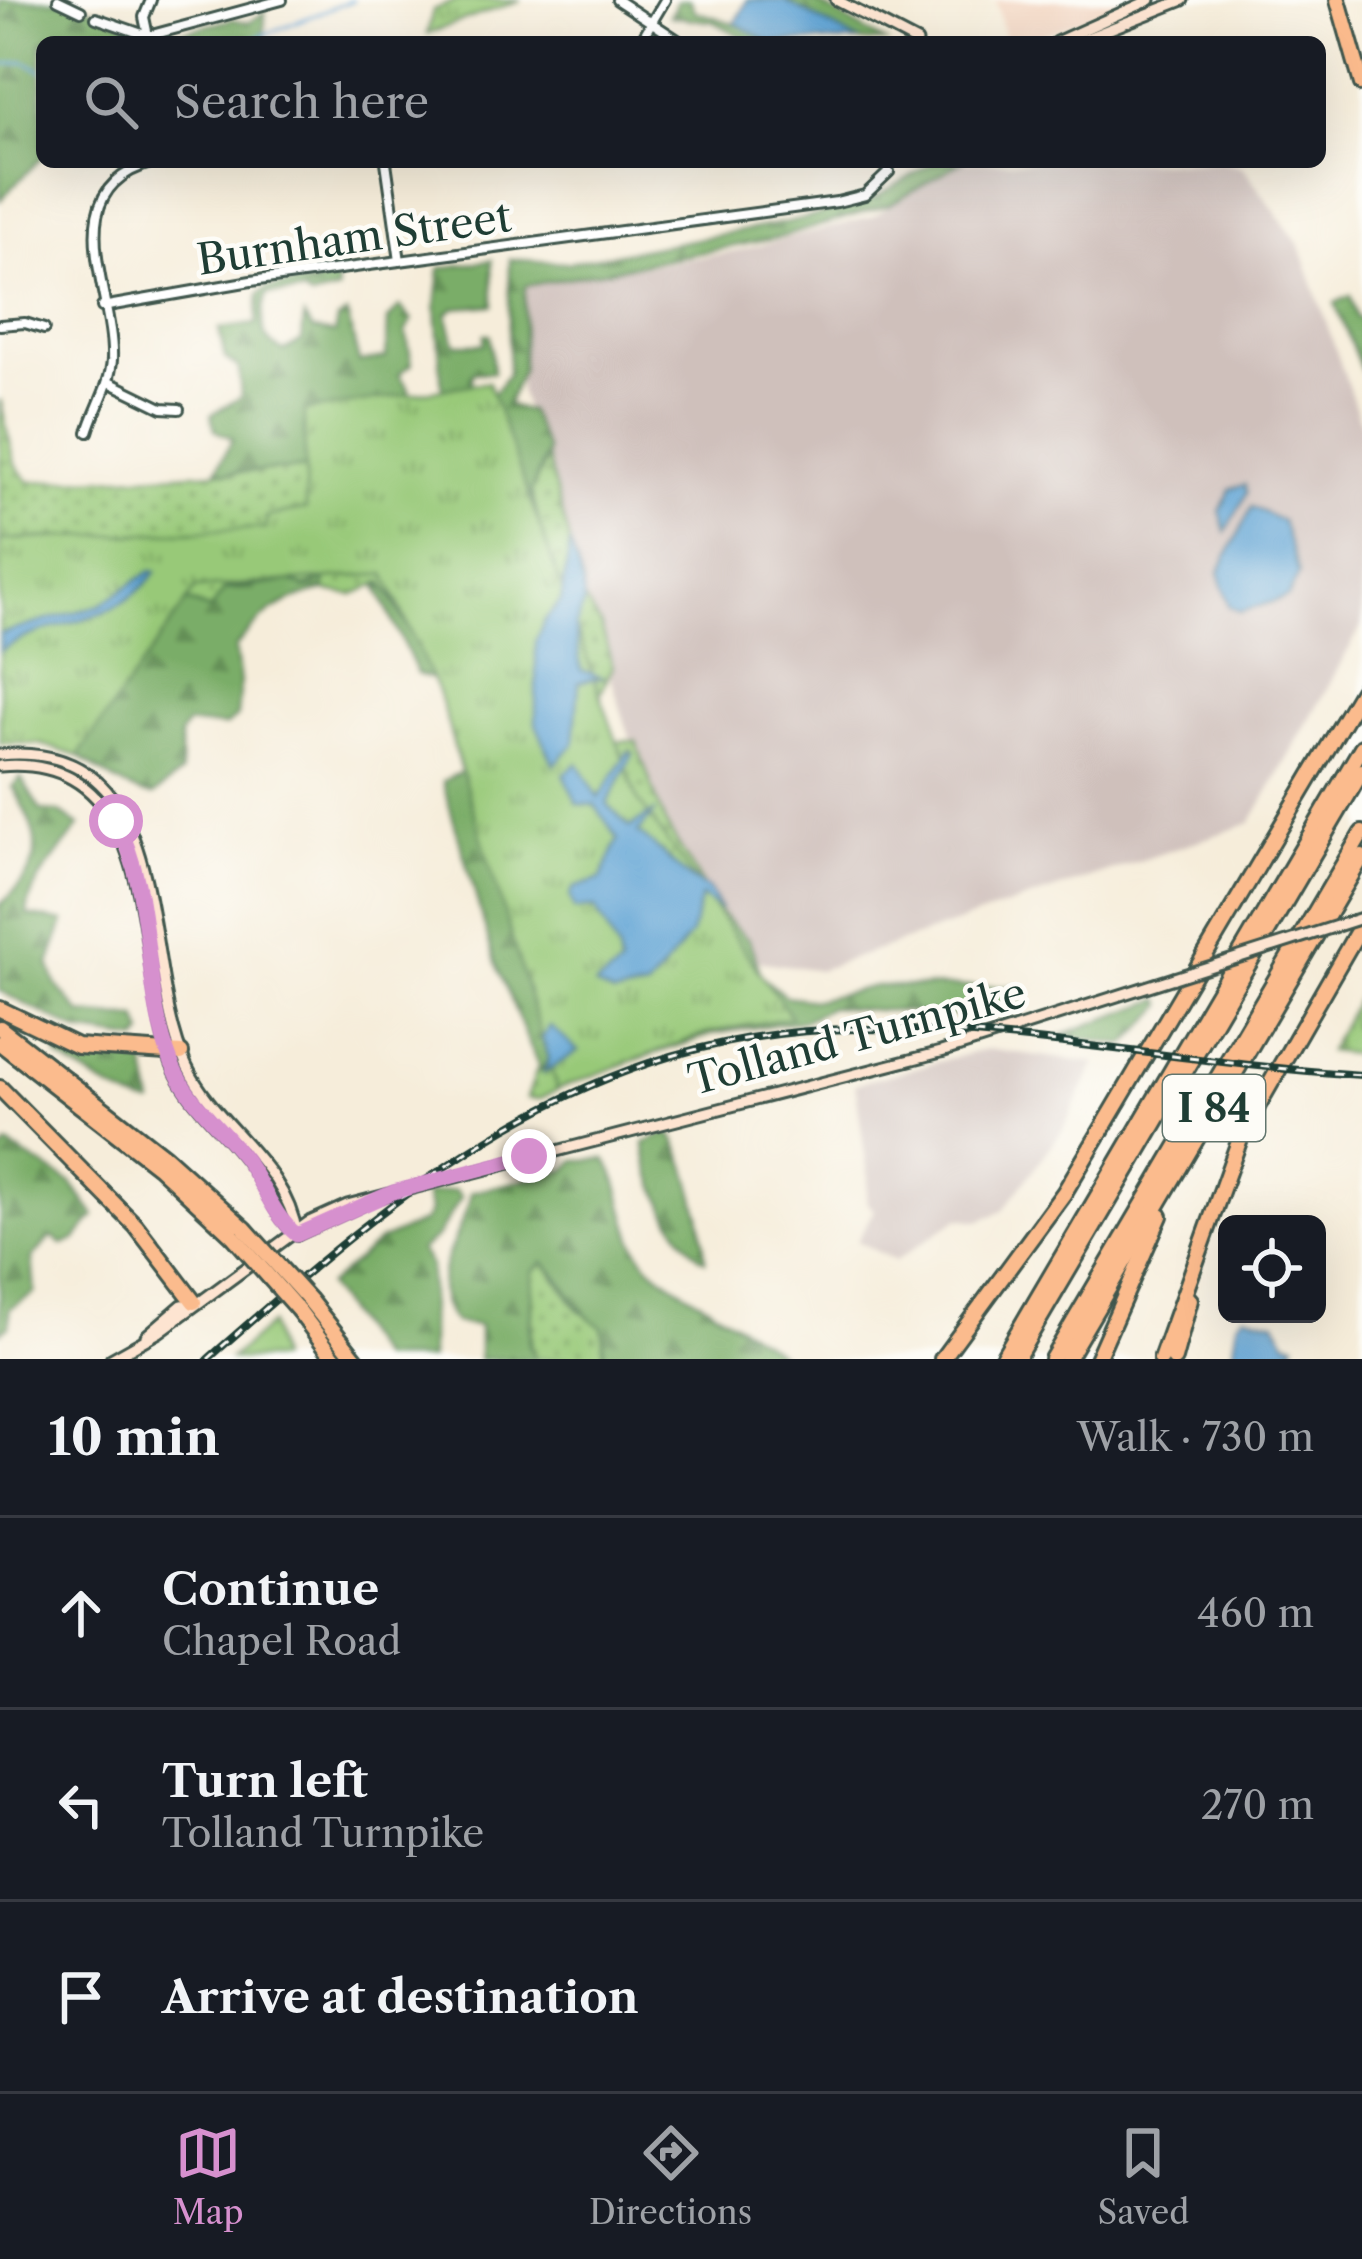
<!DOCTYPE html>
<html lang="en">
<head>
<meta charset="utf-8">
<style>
  :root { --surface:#171b24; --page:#242831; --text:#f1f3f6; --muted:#9ea1a6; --line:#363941; --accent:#d690ce }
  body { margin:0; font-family:"Libre Caslon Text",serif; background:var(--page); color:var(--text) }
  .controls { position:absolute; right:36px; bottom:36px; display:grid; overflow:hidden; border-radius:18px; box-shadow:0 12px 48px #0002 }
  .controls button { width:108px; height:108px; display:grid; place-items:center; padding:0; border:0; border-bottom:3px solid var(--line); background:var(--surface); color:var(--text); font:60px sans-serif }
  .stop { position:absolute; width:36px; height:36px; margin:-27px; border:9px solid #d690ce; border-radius:50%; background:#fff }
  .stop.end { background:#d690ce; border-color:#fff; box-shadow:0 3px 12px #0008 }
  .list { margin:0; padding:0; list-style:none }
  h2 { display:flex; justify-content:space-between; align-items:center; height:156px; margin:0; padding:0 48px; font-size:51px }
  h2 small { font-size:39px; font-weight:400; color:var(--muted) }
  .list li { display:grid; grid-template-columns:78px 1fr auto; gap:36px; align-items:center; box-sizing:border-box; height:192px; padding:0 48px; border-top:3px solid var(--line) }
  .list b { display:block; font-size:45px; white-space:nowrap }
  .list p { margin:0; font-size:39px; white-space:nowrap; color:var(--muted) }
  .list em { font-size:39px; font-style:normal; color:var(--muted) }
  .icon { flex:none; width:66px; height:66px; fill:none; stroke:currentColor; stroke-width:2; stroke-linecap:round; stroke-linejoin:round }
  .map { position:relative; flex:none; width:1362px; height:1359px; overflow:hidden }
  .search { position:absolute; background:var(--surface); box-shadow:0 12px 48px #0002; left:36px; right:36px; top:36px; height:132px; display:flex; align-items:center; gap:30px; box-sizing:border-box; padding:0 42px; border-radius:18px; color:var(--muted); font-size:45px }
  .sheet { height:732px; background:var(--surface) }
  nav { display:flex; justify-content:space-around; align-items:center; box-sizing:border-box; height:168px; border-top:3px solid var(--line); background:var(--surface); font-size:33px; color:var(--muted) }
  nav a { display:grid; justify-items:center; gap:6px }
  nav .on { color:var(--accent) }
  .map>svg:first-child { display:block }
  .built { fill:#f3d4bf }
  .industrial { fill:#cfc0bb }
  .grass { fill:url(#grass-dots); stroke:#5c8356; stroke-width:3 }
  .forest { fill:url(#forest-firs); stroke:#4c754e; stroke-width:3 }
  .cemetery { fill:url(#cemetery-stones); stroke:#5c8356; stroke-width:3 }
  .park { fill:url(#park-tufts); stroke:#5c8356; stroke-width:3 }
  .water { fill:#5fa3d4; stroke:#3f7084; stroke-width:3 }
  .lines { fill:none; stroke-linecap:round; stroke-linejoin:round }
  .stream { stroke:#5fa3d4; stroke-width:3 }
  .street-casing { stroke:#3f574d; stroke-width:14 }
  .secondary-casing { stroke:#3f574d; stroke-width:15 }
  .highway-casing { stroke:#3f574d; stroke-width:20 }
  .street { stroke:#fff; stroke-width:8 }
  .secondary { stroke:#fde4d1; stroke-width:9 }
  .highway { stroke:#fbbb8d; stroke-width:14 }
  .rail-casing { stroke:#1f3d34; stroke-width:8 }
  .rail { stroke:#fdfcf7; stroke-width:3; stroke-dasharray:9; stroke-linecap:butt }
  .secondary-bridge-casing { stroke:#3f574d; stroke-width:15; stroke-linecap:butt }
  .highway-bridge-casing { stroke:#3f574d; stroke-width:20; stroke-linecap:butt }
  .secondary-bridge { stroke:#fde4d1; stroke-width:9 }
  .highway-bridge { stroke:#fbbb8d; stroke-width:14 }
  .route { stroke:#d690ce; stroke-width:15 }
  .labels { text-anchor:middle; stroke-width:9; stroke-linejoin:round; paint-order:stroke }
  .shield { fill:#fdfcf7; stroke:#62766e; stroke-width:3 }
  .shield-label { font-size:39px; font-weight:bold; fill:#1f3d34 }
  .street-label { font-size:42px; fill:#1f3d34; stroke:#fdfcf7 }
</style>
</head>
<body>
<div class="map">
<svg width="1362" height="1359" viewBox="0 0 1362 1359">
  <defs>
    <pattern id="grass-dots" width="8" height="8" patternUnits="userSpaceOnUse" patternTransform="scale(3)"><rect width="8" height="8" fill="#98c978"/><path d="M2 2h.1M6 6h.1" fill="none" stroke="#7ba463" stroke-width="1.8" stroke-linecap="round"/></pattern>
    <pattern id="forest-firs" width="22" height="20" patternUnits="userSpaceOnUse" patternTransform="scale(3)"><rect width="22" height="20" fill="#7aad68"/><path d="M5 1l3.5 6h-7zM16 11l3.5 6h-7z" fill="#638e56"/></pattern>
    <pattern id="cemetery-stones" width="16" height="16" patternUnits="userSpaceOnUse" patternTransform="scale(3)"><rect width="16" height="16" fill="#98c978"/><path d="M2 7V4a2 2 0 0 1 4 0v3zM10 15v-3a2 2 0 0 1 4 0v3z" fill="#7ba463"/></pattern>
    <pattern id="park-tufts" width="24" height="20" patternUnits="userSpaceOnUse" patternTransform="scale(3)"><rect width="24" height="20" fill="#98c978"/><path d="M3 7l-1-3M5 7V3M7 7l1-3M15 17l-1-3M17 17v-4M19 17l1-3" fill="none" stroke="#7ba463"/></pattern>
  </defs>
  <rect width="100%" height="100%" fill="#fdfcf7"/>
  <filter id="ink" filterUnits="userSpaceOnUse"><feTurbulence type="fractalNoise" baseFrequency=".00833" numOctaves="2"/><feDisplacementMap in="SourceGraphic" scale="24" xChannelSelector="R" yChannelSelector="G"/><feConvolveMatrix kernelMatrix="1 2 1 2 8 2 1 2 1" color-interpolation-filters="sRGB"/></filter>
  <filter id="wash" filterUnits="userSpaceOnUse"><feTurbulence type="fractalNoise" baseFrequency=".004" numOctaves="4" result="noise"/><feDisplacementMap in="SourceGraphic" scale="48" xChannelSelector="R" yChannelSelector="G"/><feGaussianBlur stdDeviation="2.7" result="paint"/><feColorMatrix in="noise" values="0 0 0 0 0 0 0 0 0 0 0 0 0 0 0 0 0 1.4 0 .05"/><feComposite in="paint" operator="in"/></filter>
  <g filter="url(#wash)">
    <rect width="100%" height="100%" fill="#f6edda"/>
    <!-- built -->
    <path class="built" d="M996,0H1129L1040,36L1005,39Z"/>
    <!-- industrial -->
    <g class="industrial">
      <path d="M955,162H1224L1243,167L1300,246L1362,426V626L1251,823L819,970L757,961L659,829L519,388L523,284L733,252L872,217Z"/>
      <path d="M987,1049L1096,1063L1063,1130L1003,1211L979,1221L959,1218L895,1261L857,1241L874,1210L866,1202L868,1176L855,1084Z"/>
    </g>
    <!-- grass -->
    <g class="grass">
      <path d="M0,399L15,463L29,482L439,460C476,497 482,586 514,612L535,590L541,531L531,491L547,458L570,543L561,601L536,638V719L556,765L574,744L579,681L601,678L581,670L575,626L584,599L601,625L613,667C600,691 592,716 587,742L636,741L665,823L703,885L638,833L655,811L630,827L607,804L633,753L628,752L599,798L574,763L564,774L568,793L581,808L595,805L618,839L600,879L561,895C573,937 581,1003 613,1034L638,1041L653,1037L636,994L670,960L673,973L715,1034L581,1078L539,1099L527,1098L537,1069L547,1072L578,1051L575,1013L515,824L501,802L456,690L427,662L400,606L381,582L353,595L324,591L326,579L305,587L277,577L226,589L214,609L205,610L145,591L153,570L100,605L0,634Z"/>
      <path d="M545,1263L578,1310L602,1326L604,1359H536L531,1352L533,1270Z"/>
    </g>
    <!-- forest -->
    <g class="forest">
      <path d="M0,0H72L157,38L233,19L249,23L265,12L264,38L42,42V157L0,200Z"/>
      <path d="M690,0L695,11L758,31L770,42H752L714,22L670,16L677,1Z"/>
      <path d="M783,0H812L885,42H860Z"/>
      <path d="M934,162H961L890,204L782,237L525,286L522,369L507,405L529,411L547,451L531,491L541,531L334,467L226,473L217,469L233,439L215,430L211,415L241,397L239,368L225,358L219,329L256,324L259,294L267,288L337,280L338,291L311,298L303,293L267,294C260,317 257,341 284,351L302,341L304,317L313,330L335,333L338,319L347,314L359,362L386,358L388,320L400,306L412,321L406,332L412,364L399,374L409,389V405L442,391L436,307L440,268L492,260L493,305L454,308L447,314L455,344H484L485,334L490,335L493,372L472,373L470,393H494L508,374L510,259L566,263L800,220L873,199Z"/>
      <path d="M1350,296L1356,318L1362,319V372L1335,303Z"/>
      <path d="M325,579L324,591C282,599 261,615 235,648L240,682L237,717L225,726L186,724L180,736L181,773L154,795C112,794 30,715 0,684L185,600L210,610L224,590L291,581L305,587Z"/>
      <path d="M383,583L427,662L454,686L501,802L515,824L580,1039L575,1045L548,1028L542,1038L549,1059L540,1071L494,959L444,787L443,781L461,772L436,680L417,674L377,587Z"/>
      <path d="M21,778L41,811L59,812L79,826C62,852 28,882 27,915L64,922L49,964L56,984L81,1014L138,1019L144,1034L138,1041L80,1032L0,991V905C48,863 42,838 12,787Z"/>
      <path d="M702,896L749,940L762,977L785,996L815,1000L875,986L1018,987L1022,998L1005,1018L830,1007L805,1020L713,1034L707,1029Z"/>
      <path d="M1161,999L1164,1005L1126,1045L1061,1035Z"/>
      <path d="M57,1049L145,1063L153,1104C133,1107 77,1069 58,1057Z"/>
      <path d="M665,1134L672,1135C690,1163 704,1229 705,1260C680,1248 644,1172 645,1143Z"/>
      <path d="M8,1145L71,1183L95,1216L75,1240L63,1245L52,1237L32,1258L35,1293L9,1309V1326L0,1333V1153Z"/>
      <path d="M606,1159C627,1190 623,1244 654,1270C677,1290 779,1346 784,1359H604L602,1326C573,1312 567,1280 543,1262L533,1272L529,1345L536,1359H479V1326L455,1323C418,1282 466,1232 471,1192L566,1170L576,1160Z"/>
      <path d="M455,1190L461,1197L437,1237L420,1250L430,1266V1359H379L327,1286L379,1241L423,1222L430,1212L425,1195Z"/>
    </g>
    <!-- cemetery -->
    <path class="cemetery" d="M1362,989V1055L1328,1051Z"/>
    <!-- park -->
    <g class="park">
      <path d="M458,0H521L427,34L433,10Z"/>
      <path d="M488,382L638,800L791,1017L707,1033L557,1089L438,692L385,574L196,588L78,756L40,744L0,743V540L266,528V517L306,509L304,411Z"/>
      <path d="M270,1324L278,1359H230Z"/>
    </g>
    <!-- water -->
    <g class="water">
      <path d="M747,0H783L860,42H770L735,23Z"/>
      <path d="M1245,485L1247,493L1226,532L1220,511L1231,489Z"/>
      <path d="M1252,507L1282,521L1299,574L1288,597L1241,612L1229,606L1219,572Z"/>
      <path d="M570,543L583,583L584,604L575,627L581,670L601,677L579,682L574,744L554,765L536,724V641L544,621L561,601Z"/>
      <path d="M151,571L156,572C113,629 54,615 0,651V634L100,605Z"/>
      <path d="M628,752L633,754L607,804L630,827L655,811L638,833C661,848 683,880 708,888L721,910L701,897L691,934L647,989L614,995L595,986L620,967L618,950L595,908L574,909L570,895L574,888L601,879L618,839L595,805L577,804L564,774L578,763L599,798Z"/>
      <path d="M550,1026L578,1051L544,1073L549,1058L542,1038Z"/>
      <path d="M1244,1314L1275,1321L1286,1340L1295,1343L1293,1348L1233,1359L1237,1322Z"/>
    </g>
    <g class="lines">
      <!-- stream -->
      <g class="stream">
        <path d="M245,42L353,0"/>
        <path d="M0,65L25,61L42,71"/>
      </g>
    </g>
  </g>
  <g filter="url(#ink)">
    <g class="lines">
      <!-- street casing -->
      <g class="street-casing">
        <g id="street">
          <path d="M58,0L81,11"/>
          <path d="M617,0L681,42"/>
          <path d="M96,18L148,36L282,0"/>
          <path d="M148,36L144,17L151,0"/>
          <path d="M640,42L665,0"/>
          <path d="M386,162L400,261"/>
          <path d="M102,307L251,281L837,202L865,195L889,172L884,162"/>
          <path d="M0,325L25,323L44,329"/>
          <path d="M109,382L162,408L179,409"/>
          <path d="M88,432C95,408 110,386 112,360C115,293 52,189 154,162"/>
        </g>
      </g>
      <!-- secondary casing -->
      <g class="secondary-casing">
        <g id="secondary">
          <path d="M836,0L917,42"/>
          <path d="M1056,42L1150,0"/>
          <path d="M1077,42L1183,0"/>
          <path d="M0,755C180,738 137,963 187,1067C216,1127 287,1164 297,1235"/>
          <path d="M0,766C160,752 136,955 169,1057C184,1101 225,1130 251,1167C267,1190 276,1217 297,1235"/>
          <path d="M297,1235L362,1205"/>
          <path d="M146,1336L182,1305L194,1302"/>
          <path d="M111,1359L159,1332L309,1222L347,1205L941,1052L1174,978"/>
        </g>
      </g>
      <!-- highway casing -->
      <g class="highway-casing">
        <g id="highway">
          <path d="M1338,0L1362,84"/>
          <path d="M0,1009L77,1046L181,1053"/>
          <path d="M0,1028L165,1157L245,1229"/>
          <path d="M0,1043L158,1166L233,1236"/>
          <path d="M0,1088L136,1226L194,1302"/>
          <path d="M310,1301L356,1359"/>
          <path d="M299,1311L335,1359"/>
          <path d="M942,1359L1064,1193L1362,690"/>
          <path d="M1002,1359L1362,747"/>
          <path d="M1016,1359L1362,771"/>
          <path d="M1052,1359L1362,833"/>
          <path d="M1067,1359L1362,857"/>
          <path d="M1097,1359L1160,1216"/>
          <path d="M1161,1359L1242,1133L1362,924"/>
          <path d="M1174,1359L1190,1300"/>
        </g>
      </g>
      <!-- street -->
      <use href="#street" class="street"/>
      <!-- secondary -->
      <use href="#secondary" class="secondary"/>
      <!-- highway -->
      <use href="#highway" class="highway"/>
      <!-- rail casing -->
      <g class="rail-casing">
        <path id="rail" d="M208,1359C402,1187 587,1028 864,1029C1030,1030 1196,1065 1362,1075"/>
      </g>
      <!-- rail -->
      <use href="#rail" class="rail"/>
      <!-- secondary-bridge casing -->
      <g class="secondary-bridge-casing">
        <path id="secondary-bridge" d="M1174,978L1362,918"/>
      </g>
      <!-- highway-bridge casing -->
      <g class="highway-bridge-casing">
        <g id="highway-bridge">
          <path d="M245,1229L310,1301"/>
          <path d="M233,1236L299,1311"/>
        </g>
      </g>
      <!-- secondary-bridge -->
      <use href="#secondary-bridge" class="secondary-bridge"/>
      <!-- highway-bridge -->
      <use href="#highway-bridge" class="highway-bridge"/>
    </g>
  </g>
  <g class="lines" filter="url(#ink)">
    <!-- route -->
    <path class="route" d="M116,821C155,894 141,988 172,1064C188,1102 221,1127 245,1159C263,1184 273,1216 297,1235L393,1192L529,1156"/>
  </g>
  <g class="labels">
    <!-- shield labels -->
    <rect class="shield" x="1163" y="1075" width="102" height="66" rx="9"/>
    <g class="shield-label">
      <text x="1214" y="1122">I 84</text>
    </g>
    <!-- street labels -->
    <g class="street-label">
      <text transform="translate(354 238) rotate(-8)" y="15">Burnham Street</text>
      <text transform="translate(857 1036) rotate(-15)" y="15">Tolland Turnpike</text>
    </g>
  </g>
</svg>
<div class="controls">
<button><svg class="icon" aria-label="locate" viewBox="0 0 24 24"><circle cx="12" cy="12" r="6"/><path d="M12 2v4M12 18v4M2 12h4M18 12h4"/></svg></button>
</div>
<div class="stop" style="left:116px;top:821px"></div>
<div class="stop end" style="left:529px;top:1156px"></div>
<div class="search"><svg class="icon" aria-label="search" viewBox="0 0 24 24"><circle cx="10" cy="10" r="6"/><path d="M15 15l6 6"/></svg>Search here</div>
</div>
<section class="sheet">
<h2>10 min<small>Walk · 730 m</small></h2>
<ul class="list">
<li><svg class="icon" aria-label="ahead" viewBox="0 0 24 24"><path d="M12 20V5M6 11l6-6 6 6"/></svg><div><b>Continue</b><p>Chapel Road</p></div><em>460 m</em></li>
<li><svg class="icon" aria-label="left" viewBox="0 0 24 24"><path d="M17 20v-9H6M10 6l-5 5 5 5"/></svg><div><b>Turn left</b><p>Tolland Turnpike</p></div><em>270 m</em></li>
<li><svg class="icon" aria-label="arrive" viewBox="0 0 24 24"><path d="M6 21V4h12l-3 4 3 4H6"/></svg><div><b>Arrive at destination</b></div></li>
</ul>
</section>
<nav>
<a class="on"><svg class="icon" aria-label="map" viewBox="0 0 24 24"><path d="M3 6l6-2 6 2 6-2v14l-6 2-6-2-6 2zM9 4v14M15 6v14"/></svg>Map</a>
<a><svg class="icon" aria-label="directions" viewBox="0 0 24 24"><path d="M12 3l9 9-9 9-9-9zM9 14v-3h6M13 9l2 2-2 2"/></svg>Directions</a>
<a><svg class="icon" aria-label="saved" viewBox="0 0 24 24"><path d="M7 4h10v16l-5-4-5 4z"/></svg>Saved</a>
</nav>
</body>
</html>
